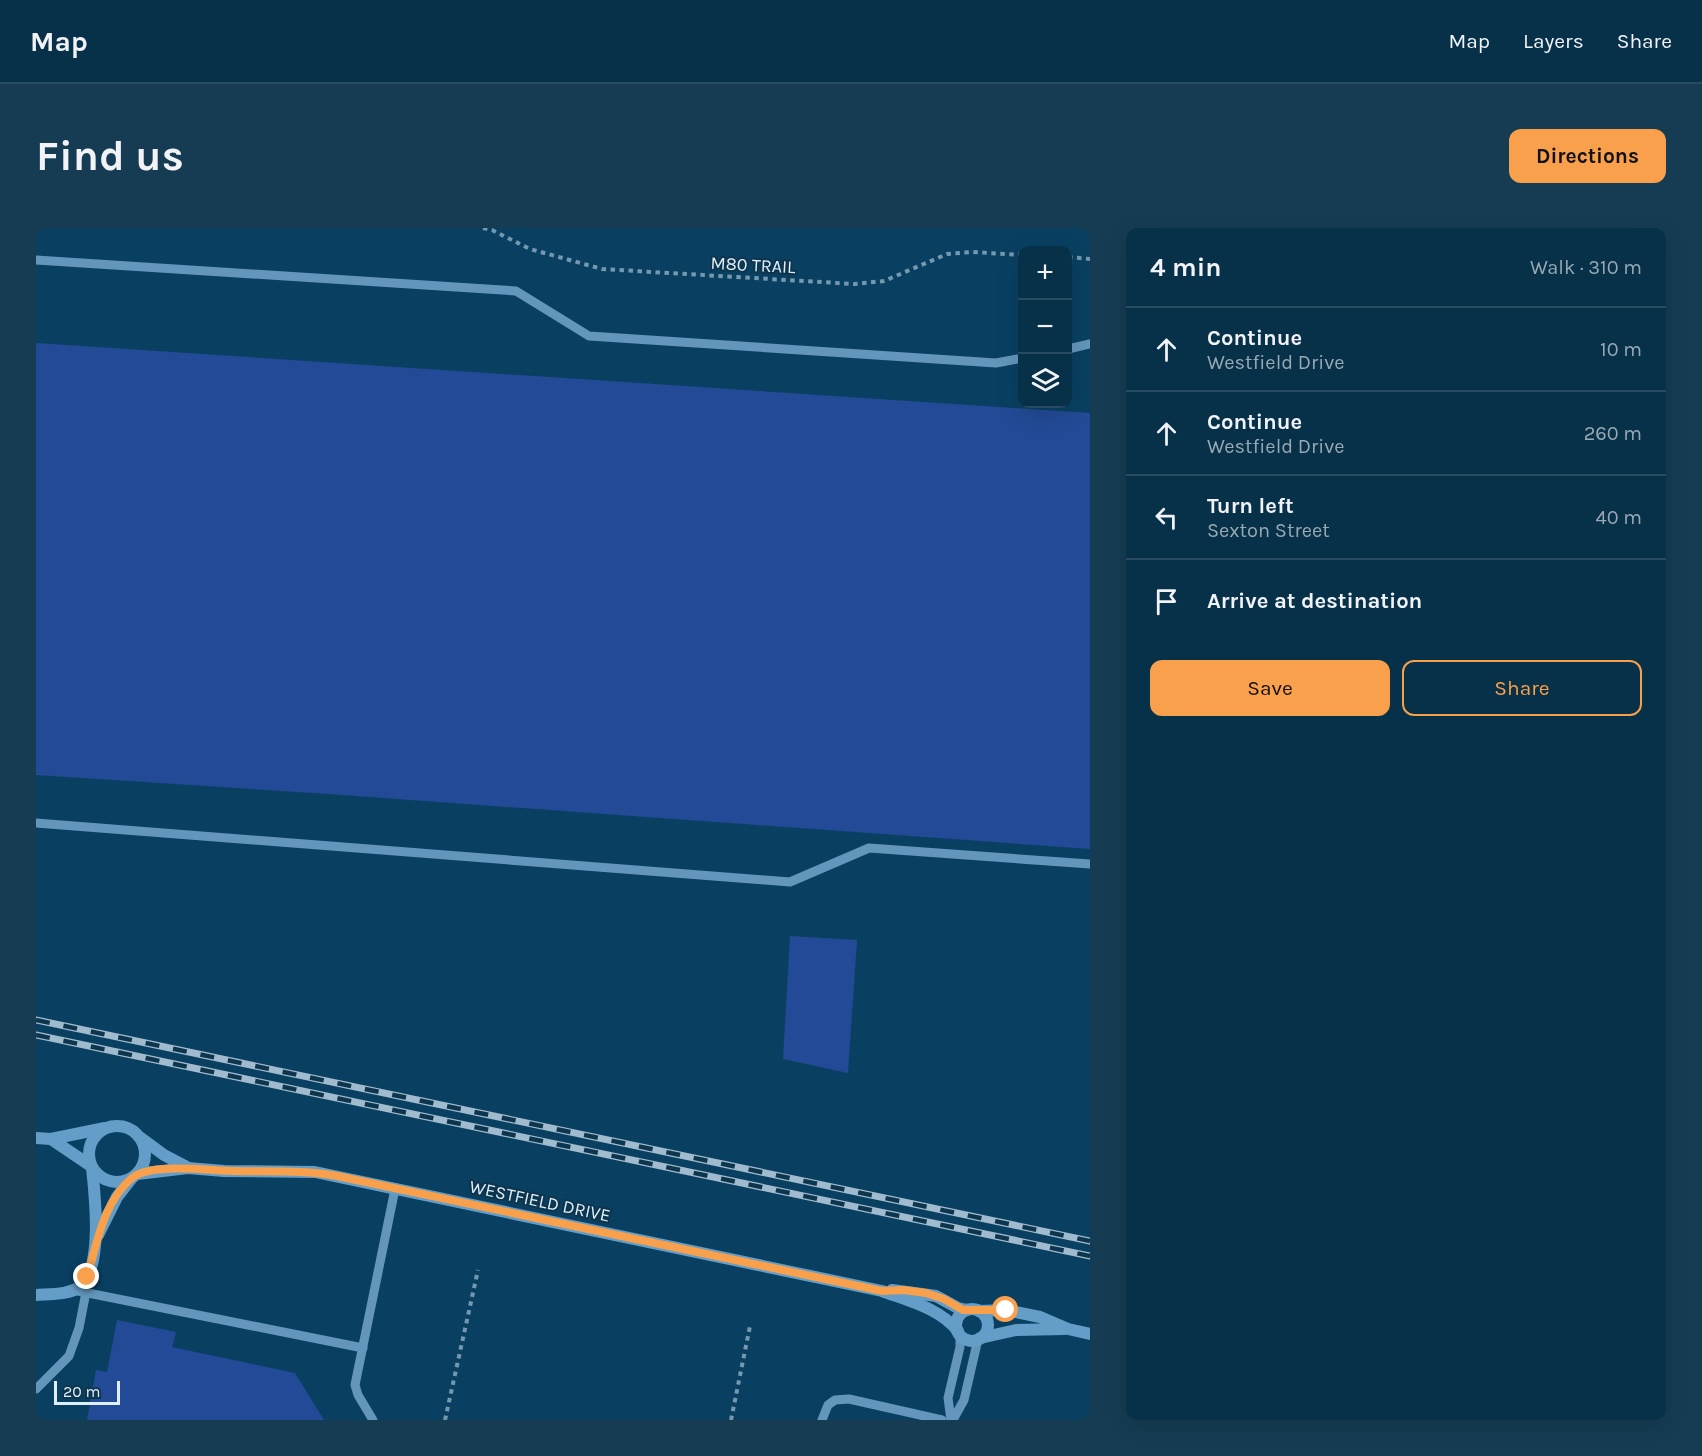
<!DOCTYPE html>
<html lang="en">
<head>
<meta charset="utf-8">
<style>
  :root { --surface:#073049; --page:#153c53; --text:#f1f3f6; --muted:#98a9b4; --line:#284b61; --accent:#f8a04b }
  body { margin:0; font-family:Karla,sans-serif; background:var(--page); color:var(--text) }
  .controls { position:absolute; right:18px; top:18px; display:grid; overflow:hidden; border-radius:12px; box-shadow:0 6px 24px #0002 }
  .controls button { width:54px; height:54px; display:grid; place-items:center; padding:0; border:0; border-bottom:2px solid var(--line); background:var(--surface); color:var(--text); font:30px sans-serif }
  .scale { position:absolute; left:18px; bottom:15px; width:66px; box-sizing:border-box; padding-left:6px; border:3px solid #dfeffb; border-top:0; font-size:16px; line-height:21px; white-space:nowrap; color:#dfeffb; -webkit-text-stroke:4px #0e354e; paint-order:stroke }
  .stop { position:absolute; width:18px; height:18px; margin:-14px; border:4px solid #f8a04b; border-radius:50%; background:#fff }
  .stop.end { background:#f8a04b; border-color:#fff; box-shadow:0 2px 6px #0008 }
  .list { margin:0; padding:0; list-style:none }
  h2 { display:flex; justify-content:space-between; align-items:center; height:78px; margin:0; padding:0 24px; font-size:26px }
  h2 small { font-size:20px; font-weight:400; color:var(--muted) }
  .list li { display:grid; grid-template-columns:39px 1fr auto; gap:18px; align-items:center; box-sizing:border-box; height:84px; padding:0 24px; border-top:2px solid var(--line) }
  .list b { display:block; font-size:22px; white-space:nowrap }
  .list p { margin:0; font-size:20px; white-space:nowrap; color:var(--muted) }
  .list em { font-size:20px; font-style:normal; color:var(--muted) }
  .actions { display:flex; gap:12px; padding:18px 24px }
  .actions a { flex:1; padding:14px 0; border:2px solid var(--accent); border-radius:12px; text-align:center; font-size:21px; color:var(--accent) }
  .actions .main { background:var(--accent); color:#111 }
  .icon { flex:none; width:33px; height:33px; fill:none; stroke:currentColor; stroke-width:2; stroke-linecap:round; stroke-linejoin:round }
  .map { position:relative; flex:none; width:1054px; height:1192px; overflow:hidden; border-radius:12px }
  header { display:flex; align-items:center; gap:36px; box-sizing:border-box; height:84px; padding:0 30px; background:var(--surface); border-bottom:2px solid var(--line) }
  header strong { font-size:28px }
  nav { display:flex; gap:33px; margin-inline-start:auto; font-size:21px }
  .intro { display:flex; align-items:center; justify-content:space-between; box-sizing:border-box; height:144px; padding:0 36px }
  h1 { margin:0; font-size:42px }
  .button { padding:15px 27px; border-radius:12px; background:var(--accent); color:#111; font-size:21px; font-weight:700 }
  main { display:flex; gap:36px; padding:0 36px }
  aside { flex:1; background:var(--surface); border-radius:12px; box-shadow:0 6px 24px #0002 }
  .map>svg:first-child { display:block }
  .building { fill:#224a96 }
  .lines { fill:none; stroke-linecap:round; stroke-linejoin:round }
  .path { stroke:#7598af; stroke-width:4; stroke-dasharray:4.5 4.5; stroke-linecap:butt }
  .lane { stroke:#6496bb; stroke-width:9 }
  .secondary { stroke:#649dc7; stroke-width:12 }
  .rail-casing { stroke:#a0bbcd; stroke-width:7 }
  .rail { stroke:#0e354e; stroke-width:4.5; stroke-dasharray:14; stroke-linecap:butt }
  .route { stroke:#f8a04b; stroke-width:8 }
  .labels { text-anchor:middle; stroke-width:4.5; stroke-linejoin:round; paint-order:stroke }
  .street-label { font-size:18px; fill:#dfeffb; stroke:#0e354e }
</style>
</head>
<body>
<header>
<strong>Map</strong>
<nav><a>Map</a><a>Layers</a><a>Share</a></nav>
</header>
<div class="intro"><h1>Find us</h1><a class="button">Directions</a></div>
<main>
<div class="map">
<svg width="1054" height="1192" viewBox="0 0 1054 1192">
  <rect width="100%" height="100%" fill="#094061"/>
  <!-- building -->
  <g class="building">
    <path d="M0,115L1054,185V621L292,566L0,547Z"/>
    <path d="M754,708L821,712L812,845L747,831Z"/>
    <path d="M81,1092L140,1104L136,1119L259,1145L288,1192H51L60,1142L71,1144Z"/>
  </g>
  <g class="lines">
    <!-- path -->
    <g class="path">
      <path d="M447,0L456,2L494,21L566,41L818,56L848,53L911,26L936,24L987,27"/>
      <path d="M1032,29L1054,31"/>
      <path d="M409,1192L442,1042"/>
      <path d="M695,1192L714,1098"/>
    </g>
    <!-- lane -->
    <g class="lane">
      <path d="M0,32L480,63L553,108L960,135L987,130"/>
      <path d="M1032,121L1054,116"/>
      <path d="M0,595L754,654L833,620L1054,636"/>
      <path d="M37,1062L327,1120"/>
      <path d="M0,1161L33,1128L43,1100L50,1064"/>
      <path d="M337,1192L322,1167L319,1157L359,961"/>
      <path d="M786,1192L792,1177L799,1172L813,1171L906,1192"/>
      <path d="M915,1192L912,1170L924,1119V1106"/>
      <path d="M917,1192L928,1172L942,1111"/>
    </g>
    <!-- secondary -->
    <g class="secondary">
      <circle cx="81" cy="926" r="28"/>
      <path d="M0,910L15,911L69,900"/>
      <path d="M105,910L128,927L151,939"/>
      <path d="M15,911L55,938"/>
      <path d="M101,946L152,940L188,943L279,944L846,1063C873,1073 903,1080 922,1103"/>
      <path d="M62,1007L81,969L95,951"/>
      <path d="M856,1062L900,1068L922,1080L931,1082"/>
      <path d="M0,1067C13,1066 34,1067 45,1058C67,1037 59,968 56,940"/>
      <circle cx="936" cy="1097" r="16"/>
      <path d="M943,1083L970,1082L1004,1089L1032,1101L1054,1106"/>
      <path d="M944,1110L980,1102L1028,1101"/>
    </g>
    <!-- rail casing -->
    <g class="rail-casing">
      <g id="rail">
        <path d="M0,792L1054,1013"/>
        <path d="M0,807L1054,1028"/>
      </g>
    </g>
    <!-- rail -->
    <use href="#rail" class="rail"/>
  </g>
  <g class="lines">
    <!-- route -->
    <path class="route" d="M51,1049C61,1016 67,974 96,950C115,934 175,943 200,943C234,944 267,942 301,948L846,1063L868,1062L890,1065L908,1071L927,1082H970"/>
  </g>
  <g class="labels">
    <!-- street labels -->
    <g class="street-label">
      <text transform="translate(717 37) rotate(3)" y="6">M80 TRAIL</text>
      <text transform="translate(504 973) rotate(12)" y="6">WESTFIELD DRIVE</text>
    </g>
  </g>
</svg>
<div class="controls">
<button>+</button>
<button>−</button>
<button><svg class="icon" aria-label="layers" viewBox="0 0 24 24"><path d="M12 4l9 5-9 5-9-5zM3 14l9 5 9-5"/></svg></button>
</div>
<div class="scale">20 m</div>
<div class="stop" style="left:970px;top:1082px"></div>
<div class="stop end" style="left:51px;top:1049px"></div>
</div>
<aside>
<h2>4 min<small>Walk · 310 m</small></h2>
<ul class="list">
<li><svg class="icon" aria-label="ahead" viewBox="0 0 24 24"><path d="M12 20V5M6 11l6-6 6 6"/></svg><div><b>Continue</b><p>Westfield Drive</p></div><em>10 m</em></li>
<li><svg class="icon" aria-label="ahead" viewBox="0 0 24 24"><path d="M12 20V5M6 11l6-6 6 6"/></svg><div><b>Continue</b><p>Westfield Drive</p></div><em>260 m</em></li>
<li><svg class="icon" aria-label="left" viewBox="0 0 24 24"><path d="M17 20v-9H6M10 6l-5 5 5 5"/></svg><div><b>Turn left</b><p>Sexton Street</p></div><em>40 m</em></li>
<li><svg class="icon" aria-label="arrive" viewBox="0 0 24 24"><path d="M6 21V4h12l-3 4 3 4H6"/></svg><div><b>Arrive at destination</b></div></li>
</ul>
<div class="actions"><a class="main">Save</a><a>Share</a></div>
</aside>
</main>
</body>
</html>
